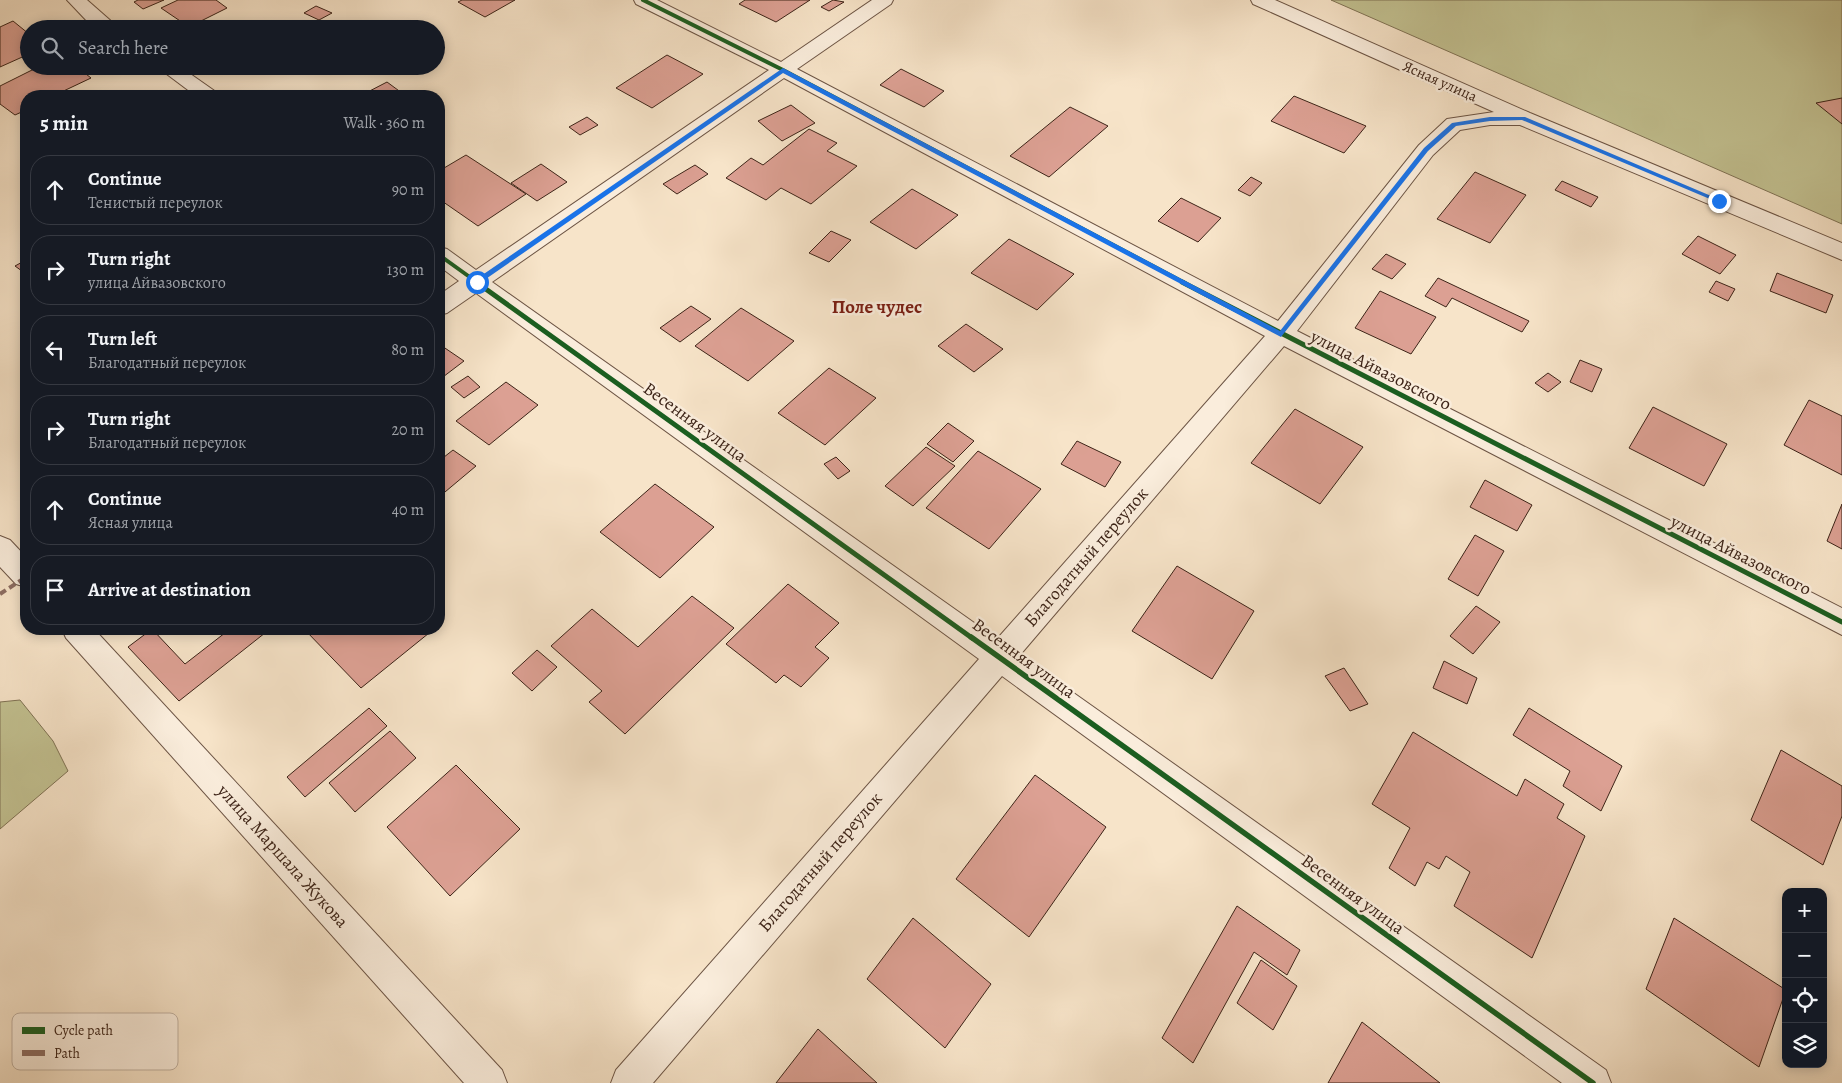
<!DOCTYPE html>
<html lang="en">
<head>
<meta charset="utf-8">
<style>
  :root { --surface:#171b24; --page:#20242c; --text:#f1f3f6; --muted:#9ea1a6; --line:#363941 }
  body { margin:0; font-family:Alegreya,serif; background:var(--page); color:var(--text) }
  .controls { position:absolute; right:15px; bottom:15px; display:grid; overflow:hidden; border-radius:10px; box-shadow:0 2px 12px #0003 }
  .controls button { width:45px; height:45px; display:grid; place-items:center; padding:0; border:0; border-bottom:1px solid var(--line); background:var(--surface); color:var(--text); font:25px sans-serif }
  .stop { position:absolute; width:15px; height:15px; margin:-11px; border:4px solid #1a73e8; border-radius:50%; background:#fff }
  .stop.end { background:#1a73e8; border-color:#fff; box-shadow:0 1px 5px #0008 }
  .list { margin:0; padding:0; list-style:none }
  h2 { display:flex; justify-content:space-between; align-items:center; height:65px; margin:0; padding:0 20px; font-size:21px }
  h2 small { font-size:16px; font-weight:400; color:var(--muted) }
  .list li { display:grid; grid-template-columns:32px 1fr auto; gap:15px; align-items:center; box-sizing:border-box; height:70px; margin:0 10px 10px; padding:0 10px; border:1px solid var(--line); border-radius:20px }
  .list b { display:block; font-size:19px; white-space:nowrap }
  .list p { margin:0; font-size:16px; white-space:nowrap; color:var(--muted) }
  .list em { font-size:16px; font-style:normal; color:var(--muted) }
  .icon { flex:none; width:28px; height:28px; fill:none; stroke:currentColor; stroke-width:2; stroke-linecap:round; stroke-linejoin:round }
  .map { position:relative; flex:none; width:1842px; height:1083px; overflow:hidden }
  .search { position:absolute; background:var(--surface); box-shadow:0 2px 12px #0003; left:20px; top:20px; width:425px; height:55px; display:flex; align-items:center; gap:12px; box-sizing:border-box; padding:0 18px; border-radius:28px; color:var(--muted); font-size:19px }
  .panel { position:absolute; background:var(--surface); box-shadow:0 2px 12px #0003; left:20px; top:90px; width:425px; height:545px; border-radius:20px }
  .map>svg:first-child { display:block }
  .green { fill:#c3c292; stroke:#807355 }
  .building { fill:#dca093; stroke:#3d2418 }
  .lines { fill:none; stroke-linecap:round; stroke-linejoin:round }
  .minor-casing { stroke:#6c5444; stroke-width:2 }
  .minor { fill:#faeddc; fill-rule:evenodd }
  .quiet { stroke:#8d6e63; stroke-width:4; stroke-dasharray:7 4; stroke-linecap:butt }
  .cycleway-far2-casing { stroke:#faeddc; stroke-width:6 }
  .cycleway-far1-casing { stroke:#faeddc; stroke-width:8 }
  .cycleway-casing { stroke:#faeddc; stroke-width:9 }
  .cycleway-far2 { stroke:#1b5e20; stroke-width:4 }
  .cycleway-far1 { stroke:#1b5e20; stroke-width:5 }
  .cycleway { stroke:#1b5e20; stroke-width:5.5 }
  .route { fill:#1a73e8 }
  .labels { text-anchor:middle; stroke-width:5; stroke-linejoin:round; paint-order:stroke }
  .far-street-label { font-size:15px; fill:#3d2418; stroke:#faeddc }
  .street-label { font-size:18px; fill:#3d2418; stroke:#faeddc }
  .neighbourhood-label { font-size:19px; font-weight:bold; fill:#7a1f14; stroke:#faeddc }
  .key { fill:#faeddc; stroke:#c1b1a1; stroke-width:1 }
  .key-label { font-size:14px; fill:#3d2418 }
</style>
</head>
<body>
<div class="map">
<svg width="1842" height="1083" viewBox="0 0 1842 1083">
  <rect width="100%" height="100%" fill="#f7e4c9"/>
  <filter id="stains"><feTurbulence type="fractalNoise" baseFrequency=".004" numOctaves="4"/><feColorMatrix values="0 0 0 0 .2 0 0 0 0 .09 0 0 0 0 .02 0 0 0 .5 -.17"/></filter>
  <radialGradient id="worn" r=".72"><stop offset=".6" stop-color="#630" stop-opacity="0"/><stop offset="1" stop-color="#630" stop-opacity=".3"/></radialGradient>
  <!-- green -->
  <g class="green">
    <path d="M1331,0H1842V224Z"/>
    <path d="M20,700L53,741L68,771L0,829V702Z"/>
  </g>
  <!-- building -->
  <g class="building">
    <path d="M138,0H164L143,9L134,2Z"/>
    <path d="M178,0H216L227,8L189,27L161,8Z"/>
    <path d="M462,0H515L485,17L458,2Z"/>
    <path d="M745,0H810L776,22L739,4Z"/>
    <path d="M833,0L844,2L829,11L821,7Z"/>
    <path d="M316,6L332,13L319,20L304,13Z"/>
    <path d="M13,21L29,34V54L0,67V27Z"/>
    <path d="M667,55L703,74L652,108L616,88Z"/>
    <path d="M40,66H76L91,78L53,96H26V110L15,115L0,104V86Z"/>
    <path d="M901,69L944,91L924,107L880,85Z"/>
    <path d="M387,82L406,96H360Z"/>
    <path d="M1294,96L1366,126L1344,153L1271,121Z"/>
    <path d="M1842,98V124L1816,103Z"/>
    <path d="M791,105L815,123L782,141L758,121Z"/>
    <path d="M1070,107L1108,126L1049,177L1010,156Z"/>
    <path d="M587,117L598,125L580,135L569,127Z"/>
    <path d="M809,129L837,143L827,151L857,166L811,204L781,188L766,200L726,178L751,158L763,165Z"/>
    <path d="M466,155L526,194L478,226L439,199V171Z"/>
    <path d="M541,164L567,182L537,201L511,183Z"/>
    <path d="M695,165L708,174L677,194L663,184Z"/>
    <path d="M1475,172L1526,195L1490,243L1437,219Z"/>
    <path d="M1251,177L1262,183L1250,196L1238,190Z"/>
    <path d="M1562,181L1598,197L1591,207L1555,190Z"/>
    <path d="M912,189L958,215L916,249L870,222Z"/>
    <path d="M1181,198L1221,218L1198,242L1158,221Z"/>
    <path d="M831,231L851,240L829,262L809,253Z"/>
    <path d="M1698,236L1736,255L1720,274L1682,254Z"/>
    <path d="M1009,239L1074,274L1037,310L971,273Z"/>
    <path d="M1386,254L1406,264L1392,279L1372,269Z"/>
    <path d="M26,260V274L15,266Z"/>
    <path d="M1777,273L1833,295L1826,313L1770,291Z"/>
    <path d="M1438,278L1529,321L1522,332L1452,298L1446,307L1425,296Z"/>
    <path d="M1716,281L1735,289L1728,301L1709,292Z"/>
    <path d="M1380,291L1436,317L1411,354L1355,328Z"/>
    <path d="M691,306L711,319L680,342L660,328Z"/>
    <path d="M741,308L794,341L748,381L695,346Z"/>
    <path d="M966,324L1003,349L974,372L938,346Z"/>
    <path d="M439,344L464,361L439,380Z"/>
    <path d="M1580,360L1602,369L1592,392L1570,382Z"/>
    <path d="M829,368L876,398L825,445L778,413Z"/>
    <path d="M1548,373L1561,382L1548,392L1535,383Z"/>
    <path d="M468,376L480,387L464,398L451,387Z"/>
    <path d="M506,382L538,405L489,445L456,421Z"/>
    <path d="M1809,400L1842,416V475L1784,445Z"/>
    <path d="M1653,407L1727,444L1704,486L1629,448Z"/>
    <path d="M1295,409L1363,447L1320,504L1251,463Z"/>
    <path d="M948,423L974,441L953,462L927,444Z"/>
    <path d="M1077,441L1121,462L1105,487L1061,464Z"/>
    <path d="M926,447L955,466L913,506L885,486Z"/>
    <path d="M453,450L476,466L439,497V461Z"/>
    <path d="M978,451L1041,489L989,549L926,508Z"/>
    <path d="M836,457L850,471L838,479L824,464Z"/>
    <path d="M1485,480L1532,505L1517,531L1470,507Z"/>
    <path d="M655,484L714,527L660,578L600,532Z"/>
    <path d="M1842,504V549L1827,541Z"/>
    <path d="M1475,535L1504,551L1478,596L1448,579Z"/>
    <path d="M1177,566L1254,611L1212,679L1132,631Z"/>
    <path d="M788,584L839,623L815,647L829,658L801,687L784,675L776,683L726,644Z"/>
    <path d="M692,596L734,628L625,734L589,702L602,691L551,646L592,609L638,647Z"/>
    <path d="M1476,606L1500,622L1473,654L1450,636Z"/>
    <path d="M152,629L185,664L230,629H270L179,701L128,647Z"/>
    <path d="M307,629H434L361,688L305,630Z"/>
    <path d="M537,650L557,667L532,691L512,673Z"/>
    <path d="M1444,661L1477,678L1467,704L1433,688Z"/>
    <path d="M1344,668L1368,704L1350,711L1325,676Z"/>
    <path d="M369,708L387,726L305,797L287,777Z"/>
    <path d="M1529,708L1622,766L1601,811L1563,786L1570,771L1513,735Z"/>
    <path d="M390,731L416,758L355,812L329,783Z"/>
    <path d="M1413,732L1517,796L1525,779L1564,804L1557,818L1585,836L1532,958L1454,906L1470,872L1446,856L1439,869L1427,862L1415,886L1389,868L1410,828L1372,804Z"/>
    <path d="M1781,750L1842,786V816L1823,865L1751,820Z"/>
    <path d="M456,765L520,829L450,896L387,827Z"/>
    <path d="M1035,775L1106,827L1029,937L956,879Z"/>
    <path d="M1237,906L1300,950L1287,975L1254,952L1193,1063L1162,1038Z"/>
    <path d="M913,918L991,984L945,1048L867,979Z"/>
    <path d="M1674,918L1786,990L1759,1067L1646,989Z"/>
    <path d="M1261,960L1297,986L1273,1030L1237,1003Z"/>
    <path d="M1362,1022L1440,1083H1328Z"/>
    <path d="M818,1029L877,1083H776Z"/>
  </g>
  <g class="lines">
    <!-- minor casing -->
    <g class="minor-casing">
      <g id="minor">
        <path d="M67,0H87L120,29H98L86,20Z"/>
        <path d="M634,0H657L781,62L872,0H893L891,4L797,69L1278,321L1419,145L1447,119L1494,112L1253,4L1251,0H1275L1530,113L1842,243V260L1520,125H1490L1460,130L1433,155L1297,331L1842,608V635L1284,346L1020,655L1606,1070L1611,1083H1562L1002,676L653,1083H611L616,1070L979,659L476,293L447,313L439,315V295L459,281L439,266V247L447,249L476,270L769,70L636,4ZM784,78L1265,336L997,639L492,282Z"/>
        <path d="M156,66H179L216,92L219,96H196Z"/>
        <path d="M0,536L10,540L26,557V587L16,584L0,567Z"/>
        <path d="M62,629H94L502,1070L507,1083H464L66,638Z"/>
      </g>
    </g>
    <!-- minor -->
    <use href="#minor" class="minor"/>
    <!-- quiet -->
    <path class="quiet" d="M0,594L26,577"/>
    <!-- cycleway-far2 casing -->
    <g class="cycleway-far2-casing">
      <g id="cycleway-far2">
        <path d="M643,0L783,70L1185,283"/>
        <path d="M439,255L478,283"/>
      </g>
    </g>
    <!-- cycleway-far1 casing -->
    <g class="cycleway-far1-casing">
      <g id="cycleway-far1">
        <path d="M476,282L972,638"/>
        <path d="M1182,282L1842,622"/>
      </g>
    </g>
    <!-- cycleway casing -->
    <g class="cycleway-casing">
      <path id="cycleway" d="M971,637L1593,1083"/>
    </g>
    <!-- cycleway-far2 -->
    <use href="#cycleway-far2" class="cycleway-far2"/>
    <!-- cycleway-far1 -->
    <use href="#cycleway-far1" class="cycleway-far1"/>
    <!-- cycleway -->
    <use href="#cycleway" class="cycleway"/>
  </g>
  <!-- route -->
  <path class="route" d="M783,68L1280,331L1424,148L1452,123L1490,117H1525L1723,201L1717,202L1522,120L1490,121L1456,126L1428,151L1281,337L783,73L480,283H475V280Z"/>
  <g class="labels">
    <!-- far-street labels -->
    <g class="far-street-label">
      <text transform="translate(1440 81) rotate(24)" y="5">Ясная улица</text>
    </g>
    <!-- street labels -->
    <g class="street-label">
      <text transform="translate(1381 370) rotate(27)" y="6">улица Айвазовского</text>
      <text transform="translate(695 422) rotate(36)" y="6">Весенняя улица</text>
      <text transform="translate(1741 555) rotate(27)" y="6">улица Айвазовского</text>
      <text transform="translate(1086 557) rotate(-49)" y="6">Благодатный переулок</text>
      <text transform="translate(1024 658) rotate(36)" y="6">Весенняя улица</text>
      <text transform="translate(283 856) rotate(48)" y="6">улица Маршала Жукова</text>
      <text transform="translate(820 862) rotate(-49)" y="6">Благодатный переулок</text>
      <text transform="translate(1353 894) rotate(36)" y="6">Весенняя улица</text>
    </g>
    <!-- neighbourhood labels -->
    <g class="neighbourhood-label">
      <text x="877" y="313">Поле чудес</text>
    </g>
  </g>
  <!-- legend -->
  <rect x="12" y="1013" width="166" height="57" rx="8" class="key"/>
  <rect x="22" y="1027" width="23" height="7" fill="#1b5e20"/>
  <rect x="22" y="1050" width="23" height="6" fill="#8d6e63"/>
  <g class="key-label">
    <text x="54" y="1035">Cycle path</text>
    <text x="54" y="1058">Path</text>
  </g>
  <rect width="100%" height="100%" filter="url(#stains)"/>
  <rect width="100%" height="100%" fill="url(#worn)"/>
</svg>
<div class="controls">
<button>+</button>
<button>−</button>
<button><svg class="icon" aria-label="locate" viewBox="0 0 24 24"><circle cx="12" cy="12" r="6"/><path d="M12 2v4M12 18v4M2 12h4M18 12h4"/></svg></button>
<button><svg class="icon" aria-label="layers" viewBox="0 0 24 24"><path d="M12 4l9 5-9 5-9-5zM3 14l9 5 9-5"/></svg></button>
</div>
<div class="stop" style="left:477px;top:282px"></div>
<div class="stop end" style="left:1719px;top:201px"></div>
<div class="search"><svg class="icon" aria-label="search" viewBox="0 0 24 24"><circle cx="10" cy="10" r="6"/><path d="M15 15l6 6"/></svg>Search here</div>
<section class="panel">
<h2>5 min<small>Walk · 360 m</small></h2>
<ul class="list">
<li><svg class="icon" aria-label="ahead" viewBox="0 0 24 24"><path d="M12 20V5M6 11l6-6 6 6"/></svg><div><b>Continue</b><p>Тенистый переулок</p></div><em>90 m</em></li>
<li><svg class="icon" aria-label="right" viewBox="0 0 24 24"><path d="M7 20v-9h11M14 6l5 5-5 5"/></svg><div><b>Turn right</b><p>улица Айвазовского</p></div><em>130 m</em></li>
<li><svg class="icon" aria-label="left" viewBox="0 0 24 24"><path d="M17 20v-9H6M10 6l-5 5 5 5"/></svg><div><b>Turn left</b><p>Благодатный переулок</p></div><em>80 m</em></li>
<li><svg class="icon" aria-label="right" viewBox="0 0 24 24"><path d="M7 20v-9h11M14 6l5 5-5 5"/></svg><div><b>Turn right</b><p>Благодатный переулок</p></div><em>20 m</em></li>
<li><svg class="icon" aria-label="ahead" viewBox="0 0 24 24"><path d="M12 20V5M6 11l6-6 6 6"/></svg><div><b>Continue</b><p>Ясная улица</p></div><em>40 m</em></li>
<li><svg class="icon" aria-label="arrive" viewBox="0 0 24 24"><path d="M6 21V4h12l-3 4 3 4H6"/></svg><div><b>Arrive at destination</b></div></li>
</ul>
</section>
</div>
</body>
</html>
